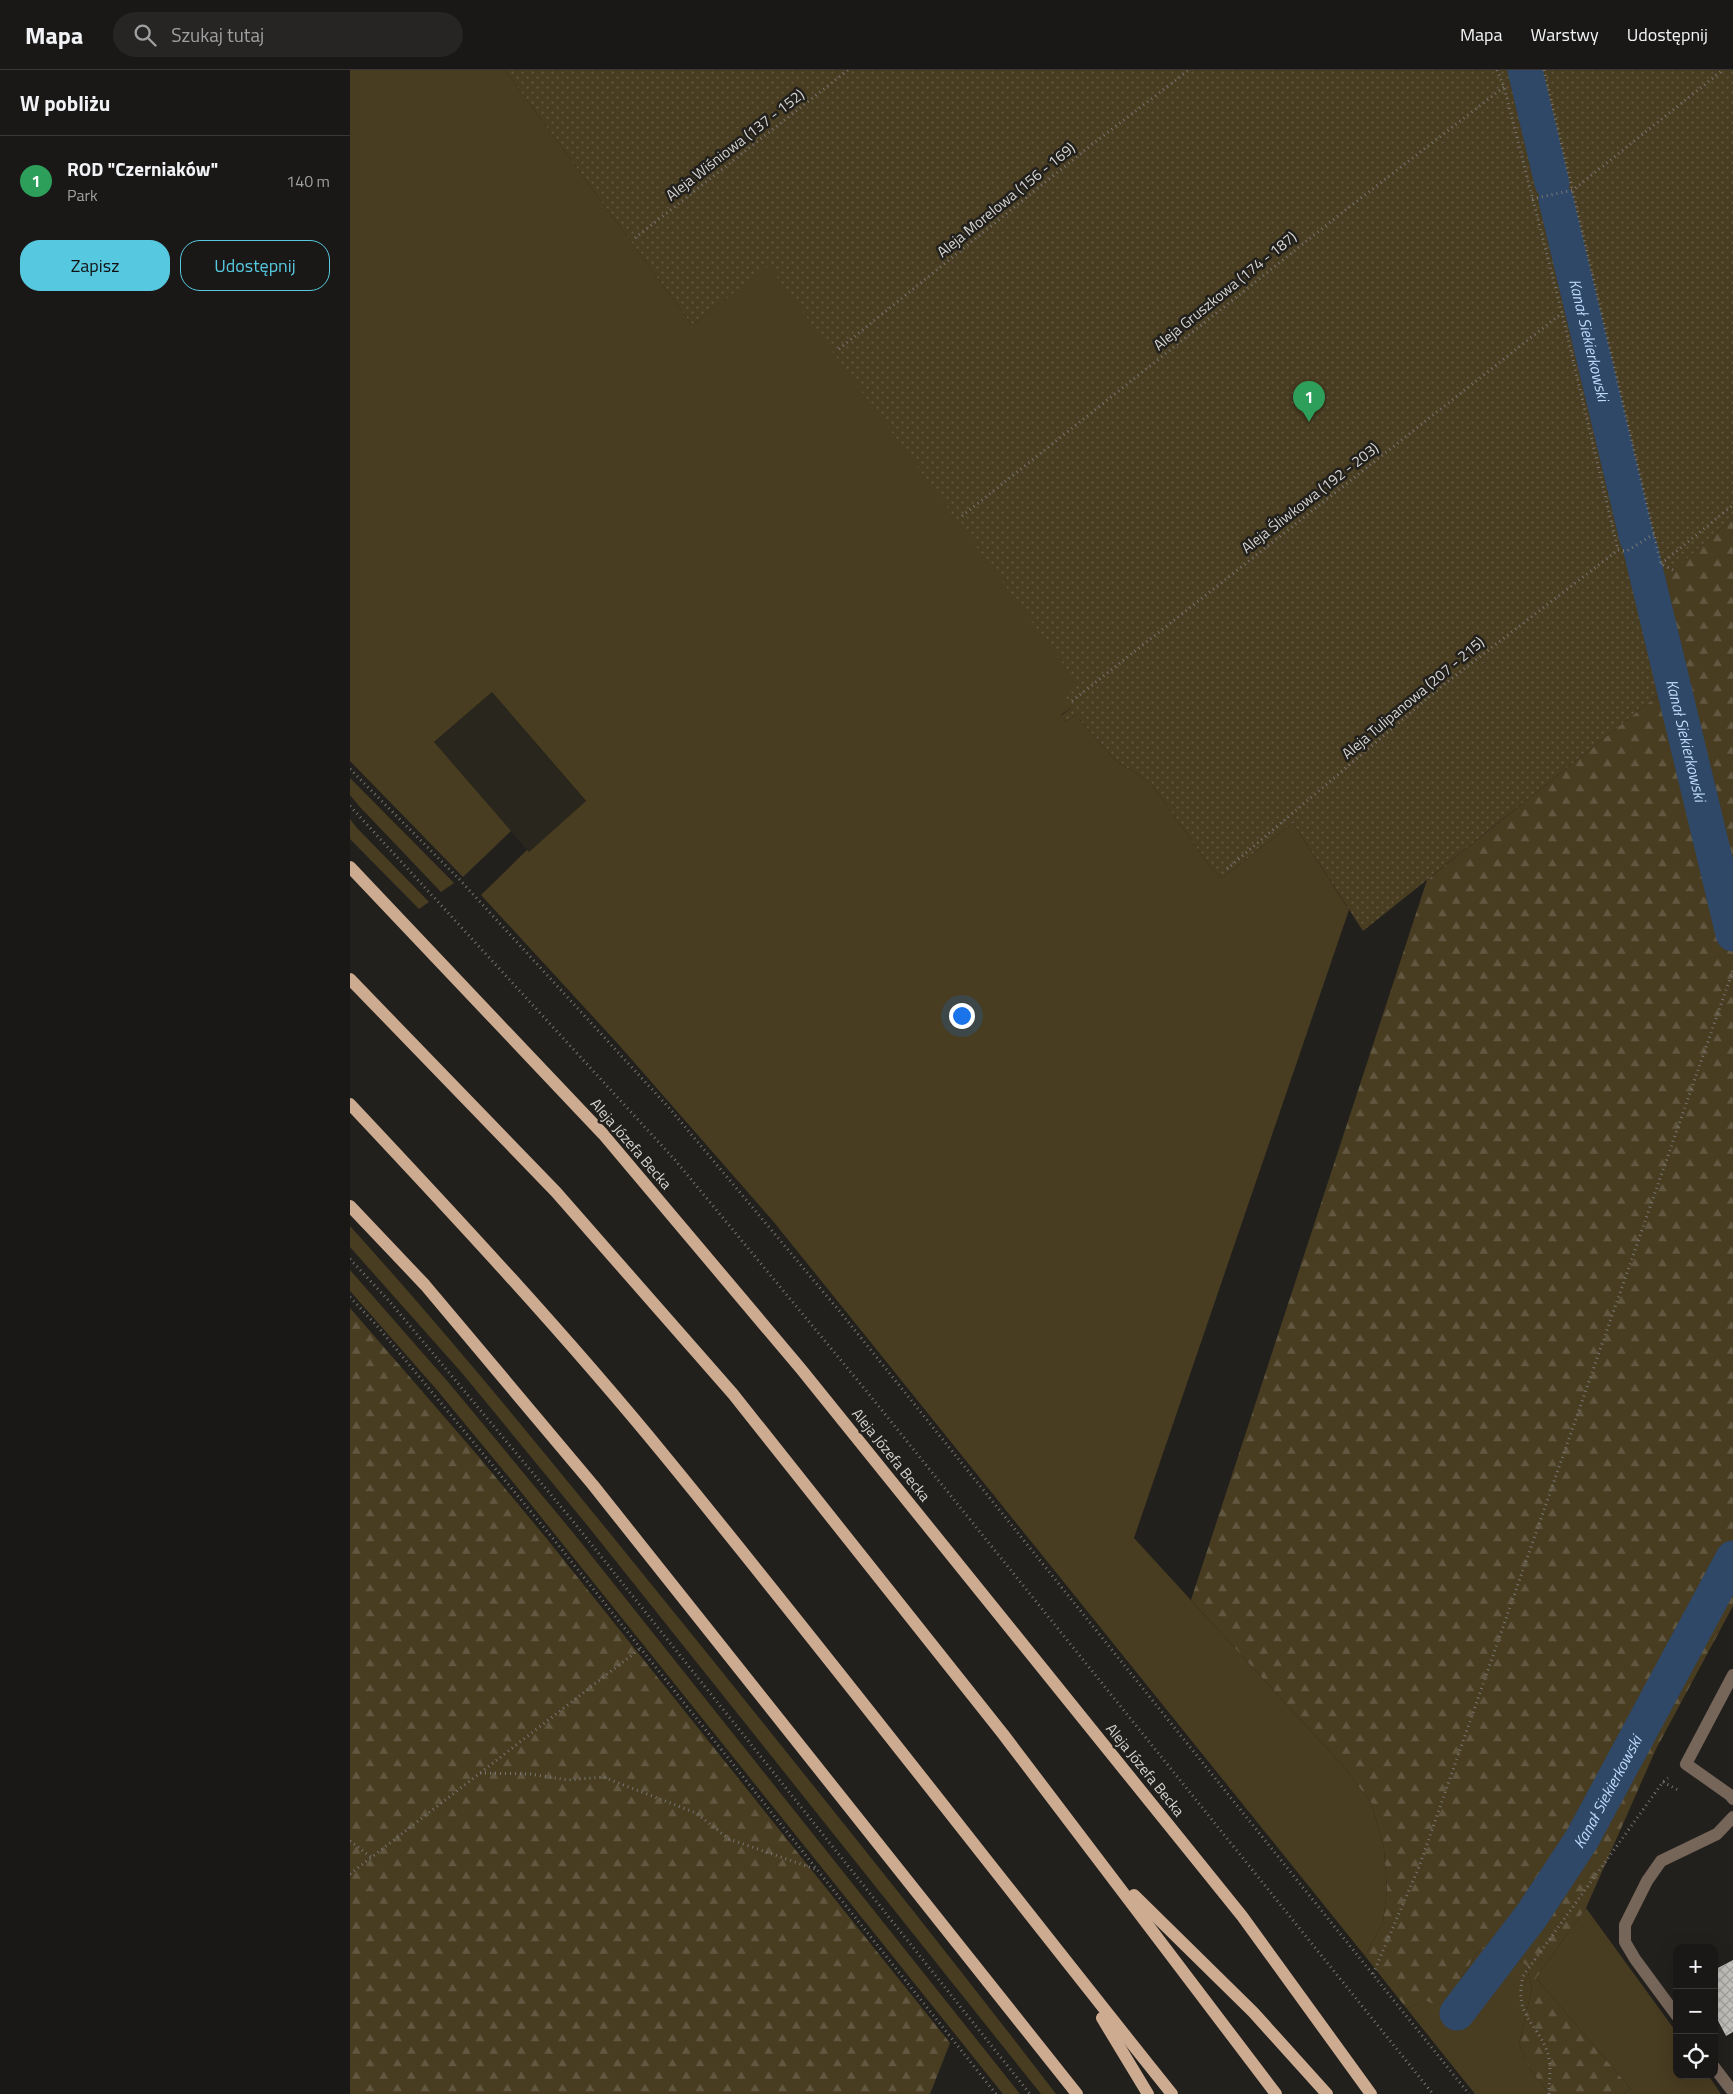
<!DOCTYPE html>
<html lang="pl">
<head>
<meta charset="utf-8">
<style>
  :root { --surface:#1a1816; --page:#272523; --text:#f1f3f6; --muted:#9fa0a1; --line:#383735; --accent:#56c9e0 }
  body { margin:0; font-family:"Titillium Web",sans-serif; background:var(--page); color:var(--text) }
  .controls { position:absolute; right:15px; bottom:15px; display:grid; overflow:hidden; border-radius:10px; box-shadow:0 5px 20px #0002 }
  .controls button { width:45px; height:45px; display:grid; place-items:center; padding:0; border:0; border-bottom:1px solid var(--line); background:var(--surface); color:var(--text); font:25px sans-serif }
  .you { position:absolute; left:611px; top:945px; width:18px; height:18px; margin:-12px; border:4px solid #fff; border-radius:50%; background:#1a73e8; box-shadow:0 0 0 8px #1a73e833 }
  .badge { display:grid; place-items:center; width:32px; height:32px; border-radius:50%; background:var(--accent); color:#fff; font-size:16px; font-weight:700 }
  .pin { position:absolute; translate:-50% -41px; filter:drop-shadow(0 1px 2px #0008) }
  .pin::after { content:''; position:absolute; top:26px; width:18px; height:15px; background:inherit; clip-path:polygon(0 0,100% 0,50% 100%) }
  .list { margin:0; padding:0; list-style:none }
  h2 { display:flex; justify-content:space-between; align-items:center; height:65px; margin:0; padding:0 20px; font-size:21px }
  h2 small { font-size:16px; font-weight:400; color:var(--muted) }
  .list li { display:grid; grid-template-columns:32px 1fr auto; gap:15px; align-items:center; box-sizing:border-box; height:90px; padding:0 20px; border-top:1px solid var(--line) }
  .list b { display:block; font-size:19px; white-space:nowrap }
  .list p { margin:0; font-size:16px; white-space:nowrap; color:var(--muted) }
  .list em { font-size:16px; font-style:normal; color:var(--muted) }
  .actions { display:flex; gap:10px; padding:15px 20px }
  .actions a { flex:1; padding:11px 0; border:1px solid var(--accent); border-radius:20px; text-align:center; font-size:18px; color:var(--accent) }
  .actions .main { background:var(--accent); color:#111 }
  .icon { flex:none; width:28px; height:28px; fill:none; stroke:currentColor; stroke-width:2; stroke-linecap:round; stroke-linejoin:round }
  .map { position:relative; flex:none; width:1383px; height:2024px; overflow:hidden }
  header { display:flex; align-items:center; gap:30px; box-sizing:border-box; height:70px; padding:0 25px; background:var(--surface); border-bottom:1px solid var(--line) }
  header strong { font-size:24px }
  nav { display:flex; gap:28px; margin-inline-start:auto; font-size:18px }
  .search { width:350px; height:45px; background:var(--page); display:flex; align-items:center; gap:12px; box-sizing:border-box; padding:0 18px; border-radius:28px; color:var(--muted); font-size:19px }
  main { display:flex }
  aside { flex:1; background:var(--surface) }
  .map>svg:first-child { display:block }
  .built { fill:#29261d }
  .grass { fill:#483c21 }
  .forest { fill:url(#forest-firs) }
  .garden { fill:url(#garden-dots) }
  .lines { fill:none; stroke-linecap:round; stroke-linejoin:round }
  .canal { stroke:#2f4868; stroke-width:35 }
  .building { fill:url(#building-cross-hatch) }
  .path { stroke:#777673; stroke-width:3; stroke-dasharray:1 4; stroke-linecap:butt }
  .minor { stroke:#766559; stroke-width:12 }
  .major { stroke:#cdab91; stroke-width:12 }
  .labels { text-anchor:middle; stroke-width:5; stroke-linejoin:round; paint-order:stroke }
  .street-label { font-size:15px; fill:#d6d5d3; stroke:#22201d }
  .water-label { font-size:16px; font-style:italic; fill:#bed9fb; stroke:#22201d }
</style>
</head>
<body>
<header>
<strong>Mapa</strong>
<div class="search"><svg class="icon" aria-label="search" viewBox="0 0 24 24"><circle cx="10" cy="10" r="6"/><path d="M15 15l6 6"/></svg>Szukaj tutaj</div>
<nav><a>Mapa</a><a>Warstwy</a><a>Udostępnij</a></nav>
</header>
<main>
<aside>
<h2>W pobliżu<small></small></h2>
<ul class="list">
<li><span class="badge" style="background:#2e9e5b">1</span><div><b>ROD &quot;Czerniaków&quot;</b><p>Park</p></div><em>140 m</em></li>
</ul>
<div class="actions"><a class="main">Zapisz</a><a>Udostępnij</a></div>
</aside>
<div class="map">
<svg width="1383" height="2024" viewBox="0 0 1383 2024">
  <defs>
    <pattern id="forest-firs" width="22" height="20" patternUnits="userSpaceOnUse" patternTransform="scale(1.25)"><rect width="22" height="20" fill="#483c21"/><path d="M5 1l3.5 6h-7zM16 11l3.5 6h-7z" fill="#625740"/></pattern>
    <pattern id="garden-dots" width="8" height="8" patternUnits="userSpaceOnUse" patternTransform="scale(1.25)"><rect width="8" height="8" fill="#483c21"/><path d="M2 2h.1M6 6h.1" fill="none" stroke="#625740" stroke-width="1.8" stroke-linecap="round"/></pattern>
    <pattern id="building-cross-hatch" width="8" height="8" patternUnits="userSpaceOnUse" patternTransform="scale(1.25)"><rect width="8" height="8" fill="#c1bfba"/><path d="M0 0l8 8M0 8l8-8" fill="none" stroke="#a19f9b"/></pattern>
  </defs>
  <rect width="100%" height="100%" fill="#22201d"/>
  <!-- built -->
  <path class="built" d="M142,622L236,732L179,782L84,673Z"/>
  <!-- grass -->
  <g class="grass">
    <path d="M0,0H155L342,255L419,195L729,614L721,638L711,645L715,652L726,645L765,690L801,713L861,798L872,808L943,753L999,840L784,1468L994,1697L1022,1734L1034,1779L1037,1820L1033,1852L1015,1886L423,1151L269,975L131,825L177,780L179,782L236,731L142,622L84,672L161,761L113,807L0,691Z"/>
    <path d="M0,708L104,813L91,822L9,736L0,725Z"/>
    <path d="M0,749L7,758L79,832L69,839L0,769Z"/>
    <path d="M0,1156C125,1294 240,1439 357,1583C474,1729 592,1875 706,2024H691L237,1455L112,1303L0,1177Z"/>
    <path d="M0,1200L99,1313L225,1465L670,2024H653L167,1417L87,1320L0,1221Z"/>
    <path d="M1236,1838L1327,1963V2005H1358L1371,2024H1273L1281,2019L1186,1908Z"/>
    <path d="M1145,1873L1176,1895L1182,1918L1169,1974L1181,2001L1200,2024H1125L1057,1939L1109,1912L1126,1883Z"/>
  </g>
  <!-- forest -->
  <g class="forest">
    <path d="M1383,449V1536L1306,1679L1236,1838L1186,1908L1281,2019L1273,2024H1200L1181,2001L1169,1974L1182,1918L1176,1895L1145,1873L1126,1883L1109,1912L1085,1935L1075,1930L1057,1939L1015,1886L1033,1852L1037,1820L1034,1779L1022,1734L994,1697L841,1530L1077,810L1308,625L1337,609L1313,508Z"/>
    <path d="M0,1238L129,1387L197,1469L600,1973L580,2024H0Z"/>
  </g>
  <!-- garden -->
  <path class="garden" d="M155,0H1383V449L1314,508L1337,609L1308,625L1013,861L943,753L872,808L861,798L801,713L765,690L726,645L715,652L711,646L721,638L714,628L728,614L419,196L342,255Z"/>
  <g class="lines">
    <!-- canal -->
    <g class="canal">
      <path d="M1175,0L1202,113"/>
      <path id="s1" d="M1206,130L1287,469"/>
      <path id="s2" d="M1290,477L1383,864"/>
      <path id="s3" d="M1107,1943L1182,1845L1232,1769L1383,1488"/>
    </g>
  </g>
  <!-- building -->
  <path class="building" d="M1383,1890V1962L1376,1966L1364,1943V1900Z"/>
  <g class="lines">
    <!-- path -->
    <g class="path">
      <path d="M1147,0L1154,17L1212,243L1268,480"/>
      <path d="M1194,0L1311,494L1323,500"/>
      <path d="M1182,129L1223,120L1373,0"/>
      <path d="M285,168L498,0"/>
      <path d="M489,279L740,76L839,0"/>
      <path d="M612,446L993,142L1154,17"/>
      <path d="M1268,480L1277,481L1304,464"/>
      <path d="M1311,494L1383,435"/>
      <path d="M722,631L1212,243"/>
      <path d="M0,699L109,809L320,1039L491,1243L1119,2024"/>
      <path d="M0,736L325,1090L518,1323L1083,2024"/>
      <path d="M877,799L1092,616L1268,480"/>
      <path d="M0,1189L40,1232L222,1450L680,2024"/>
      <path d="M0,1227L28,1257L201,1466L646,2024"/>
      <path d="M130,1703L180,1704L218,1710L253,1707L346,1743L379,1769L465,1799"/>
      <path d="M1313,1712L1328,1720"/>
      <path d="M0,1771L21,1787"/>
      <path d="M0,1804L291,1578"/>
      <path d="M1023,1904L1069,1797L1383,900"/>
      <path d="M1199,2024C1199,2010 1202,1995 1197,1981C1185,1950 1164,1946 1173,1906L1313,1712L1318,1708"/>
    </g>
    <!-- minor -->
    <g class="minor">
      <path d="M1383,1605L1336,1694L1380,1725L1383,1729"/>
      <path d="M1327,1946L1285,1889L1275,1872V1855L1297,1811L1311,1791L1367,1764L1383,1747"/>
      <path d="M1364,1997L1383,2022"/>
    </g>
    <!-- major -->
    <g class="major">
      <path d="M0,797L253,1064L451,1299L892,1846L1021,2024"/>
      <path d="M0,909L206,1122L383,1324L653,1664L926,2024"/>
      <path d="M0,1034C108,1149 215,1264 315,1386C487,1596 652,1812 822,2024"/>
      <path d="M0,1136L75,1215L243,1415L727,2024"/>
      <path d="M784,1825L903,1942L977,2024"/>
      <path d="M752,1948L798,2024"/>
    </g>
  </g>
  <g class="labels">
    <!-- street labels -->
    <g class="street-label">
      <text transform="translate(385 75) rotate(-38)" y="5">Aleja Wiśniowa (137 - 152)</text>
      <text transform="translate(656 130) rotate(-39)" y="5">Aleja Morelowa (156 - 169)</text>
      <text transform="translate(875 221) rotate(-39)" y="5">Aleja Gruszkowa (174 - 187)</text>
      <text transform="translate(960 428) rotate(-38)" y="5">Aleja Śliwkowa (192 - 203)</text>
      <text transform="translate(1063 628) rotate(-40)" y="5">Aleja Tulipanowa (207 - 215)</text>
      <text transform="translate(281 1074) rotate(49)" y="5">Aleja Józefa Becka</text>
      <text transform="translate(541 1385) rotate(51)" y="5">Aleja Józefa Becka</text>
      <text transform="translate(795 1700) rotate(51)" y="5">Aleja Józefa Becka</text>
    </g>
    <!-- water labels -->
    <g class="water-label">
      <text dy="6" stroke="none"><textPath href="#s1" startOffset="144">Kanał Siekierkowski</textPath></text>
      <text dy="6" stroke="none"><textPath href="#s2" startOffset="199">Kanał Siekierkowski</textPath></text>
      <text dy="6" stroke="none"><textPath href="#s3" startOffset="268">Kanał Siekierkowski</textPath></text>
    </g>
  </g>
</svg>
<div class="controls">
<button>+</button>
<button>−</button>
<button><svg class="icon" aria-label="locate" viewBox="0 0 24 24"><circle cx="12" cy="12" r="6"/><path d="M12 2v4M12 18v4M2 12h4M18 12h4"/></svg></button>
</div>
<div class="you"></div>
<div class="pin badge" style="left:959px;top:352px;background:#2e9e5b">1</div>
</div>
</main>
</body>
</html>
